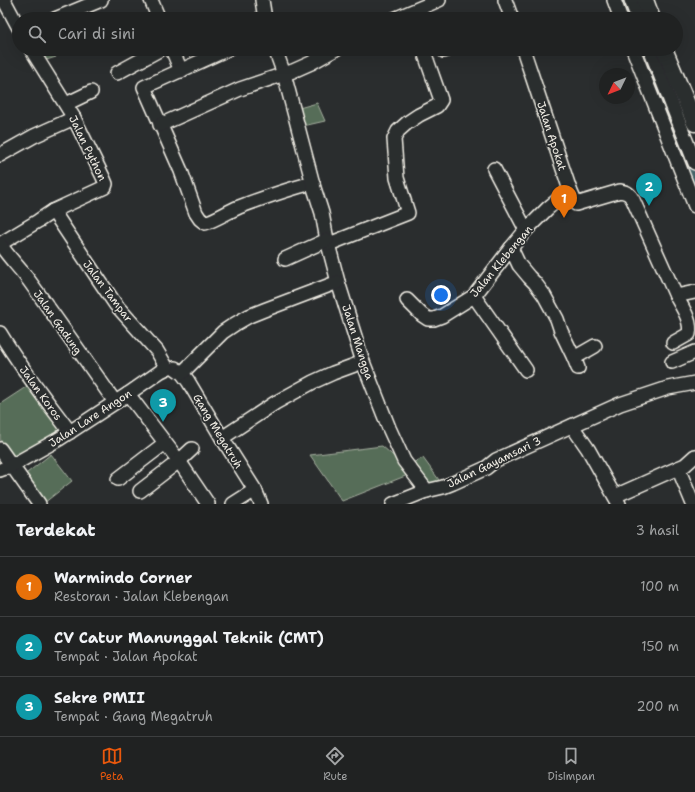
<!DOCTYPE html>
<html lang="id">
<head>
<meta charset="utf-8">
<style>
  :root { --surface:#202222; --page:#2d2f2f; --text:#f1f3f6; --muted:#a2a4a5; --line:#3d3f40; --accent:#ea580c }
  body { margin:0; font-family:"Shantell Sans",sans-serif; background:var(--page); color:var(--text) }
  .compass { position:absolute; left:599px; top:68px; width:36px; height:36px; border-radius:50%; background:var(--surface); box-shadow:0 4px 16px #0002; rotate:227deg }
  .you { position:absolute; left:441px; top:295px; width:14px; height:14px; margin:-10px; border:3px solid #fff; border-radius:50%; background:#1a73e8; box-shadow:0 0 0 6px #1a73e833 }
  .badge { display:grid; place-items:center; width:26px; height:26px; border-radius:50%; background:var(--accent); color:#fff; font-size:13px; font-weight:700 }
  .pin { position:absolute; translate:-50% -33px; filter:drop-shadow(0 1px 2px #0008) }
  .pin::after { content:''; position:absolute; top:21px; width:14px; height:12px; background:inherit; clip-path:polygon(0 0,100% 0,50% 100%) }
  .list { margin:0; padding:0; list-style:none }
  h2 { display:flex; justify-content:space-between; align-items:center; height:52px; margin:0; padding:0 16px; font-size:17px }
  h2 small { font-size:13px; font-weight:400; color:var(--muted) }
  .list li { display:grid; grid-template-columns:26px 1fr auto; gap:12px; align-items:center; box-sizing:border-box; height:60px; padding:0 16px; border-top:1px solid var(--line) }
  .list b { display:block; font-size:15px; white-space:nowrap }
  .list p { margin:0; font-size:13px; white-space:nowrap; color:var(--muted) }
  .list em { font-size:13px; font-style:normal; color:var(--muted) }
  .icon { flex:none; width:22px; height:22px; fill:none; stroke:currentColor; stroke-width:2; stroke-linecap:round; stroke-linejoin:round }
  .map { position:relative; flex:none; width:695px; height:504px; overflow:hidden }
  .search { position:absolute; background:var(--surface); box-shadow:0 4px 16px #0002; left:12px; right:12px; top:12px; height:44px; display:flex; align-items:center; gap:10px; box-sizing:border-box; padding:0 14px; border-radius:22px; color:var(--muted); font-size:15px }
  .sheet { height:232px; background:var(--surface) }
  nav { display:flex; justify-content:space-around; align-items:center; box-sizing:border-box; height:56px; border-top:1px solid var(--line); background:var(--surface); font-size:11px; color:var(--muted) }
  nav a { display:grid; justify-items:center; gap:2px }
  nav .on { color:var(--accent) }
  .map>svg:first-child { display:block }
  .green { fill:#576d58; stroke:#a6afa0 }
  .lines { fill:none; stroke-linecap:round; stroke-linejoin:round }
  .canal { stroke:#456368; stroke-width:11 }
  .minor-casing { stroke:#f4f1e8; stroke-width:16 }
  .major-casing { stroke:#f4f1e8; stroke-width:19 }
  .minor { stroke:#2a2d2e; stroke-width:13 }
  .major { stroke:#2a2d2e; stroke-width:16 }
  .labels { text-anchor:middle; stroke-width:3.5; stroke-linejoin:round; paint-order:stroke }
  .street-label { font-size:11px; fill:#f4f1e8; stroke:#2a2d2e }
</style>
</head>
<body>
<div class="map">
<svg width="695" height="504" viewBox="0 0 695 504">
  <rect width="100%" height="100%" fill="#2a2d2e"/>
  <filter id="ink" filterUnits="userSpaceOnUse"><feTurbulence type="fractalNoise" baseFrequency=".025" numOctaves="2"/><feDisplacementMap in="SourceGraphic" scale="8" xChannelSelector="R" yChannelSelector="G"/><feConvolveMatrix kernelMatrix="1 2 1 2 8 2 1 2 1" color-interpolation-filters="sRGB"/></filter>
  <g filter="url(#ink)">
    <!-- green -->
    <g class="green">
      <path d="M33,49H52L56,57L40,62Z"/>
      <path d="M317,103L325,121L303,126L299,108Z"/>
      <path d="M32,383L64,426L13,461L0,439V404Z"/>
      <path d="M382,446L413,473L342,501L310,455Z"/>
      <path d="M51,454L72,481L44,503L22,477Z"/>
      <path d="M423,458L442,484L430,489L410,464Z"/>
    </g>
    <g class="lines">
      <!-- canal -->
      <g class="canal">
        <path d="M622,0L629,19"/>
        <path d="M641,49L695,186"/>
      </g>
      <!-- minor casing -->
      <g class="minor-casing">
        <g id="minor">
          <path d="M4,0L19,28"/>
          <path d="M151,0L159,19"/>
          <path d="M262,0L265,19"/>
          <path d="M505,0L512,19"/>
          <path d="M614,0L621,19"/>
          <path d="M631,0L638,19"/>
          <path d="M55,19L101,0"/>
          <path d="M394,19L439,0"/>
          <path d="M172,49L181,71"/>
          <path d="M228,49L144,87L181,171L196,213L200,219L205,223C217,219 227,212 239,207C263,198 287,189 313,183"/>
          <path d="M275,49L284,74L314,188L322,213L327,240L338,282L363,362L389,428L404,461L427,491"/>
          <path d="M523,49L570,190L576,204L620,191C627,192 630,194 633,200L676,296L695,292"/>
          <path d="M633,49L695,206"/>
          <path d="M650,49L695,163"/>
          <path d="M444,51L450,49"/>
          <path d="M117,73L161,49"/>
          <path d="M66,104L91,92"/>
          <path d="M160,125L240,89L293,71L311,63L336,49"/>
          <path d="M0,155L34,136L74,118"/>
          <path d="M494,169L526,230"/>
          <path d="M53,211L97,277L116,305L157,351L167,368"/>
          <path d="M0,244L38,221L53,211L105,187L106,184L103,177L74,118L31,49"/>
          <path d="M0,244C9,258 21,269 30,282C59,322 87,362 115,402"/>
          <path d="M329,244L408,213L397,178L394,139L398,131L407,123L419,115L437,106L441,100L423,49"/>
          <path d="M511,248L519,265L529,277L535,283L544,295L557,319L561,331L574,358L578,368"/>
          <path d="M285,259L327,240"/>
          <path d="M474,296L526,370"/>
          <path d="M407,300L422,315L428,319H434L442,316L474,296L511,248L526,230L548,208L570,190"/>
          <path d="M0,333C21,368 46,400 70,432"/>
          <path d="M673,343L689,334C692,321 682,307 676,296"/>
          <path d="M574,358L595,346"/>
          <path d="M672,362L695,352"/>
          <path d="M175,368L182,373L188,381L222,438L255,490L261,504"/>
          <path d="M182,373L223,332L235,324L249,316L264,310L338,282"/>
          <path d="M128,394L179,461L208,504"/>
          <path d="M572,426L588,449L619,504"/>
          <path d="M222,438L275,403L313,382L333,373L363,362"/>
          <path d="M0,449L39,504"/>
          <path d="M0,470L11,466L59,439L128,394L161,371L167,368"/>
          <path d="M118,479L165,443"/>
          <path d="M140,491L179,461L192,449"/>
          <path d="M615,496L678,468"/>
          <path d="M233,504L255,490"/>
          <path d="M393,504L426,491L443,487L453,483L486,468L496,460L620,404L668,388L695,383"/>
          <path d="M693,504L678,468L685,465L695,456"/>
        </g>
      </g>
      <!-- major casing -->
      <g class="major-casing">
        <g id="major">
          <path d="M645,0L652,19"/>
          <path d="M664,49L695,123"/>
        </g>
      </g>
      <!-- minor -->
      <use href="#minor" class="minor"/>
      <!-- major -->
      <use href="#major" class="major"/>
    </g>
  </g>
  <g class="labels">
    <!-- street labels -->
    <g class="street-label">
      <text transform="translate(552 136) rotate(72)" y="4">Jalan Apokat</text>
      <text transform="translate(88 148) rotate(64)" y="4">Jalan Python</text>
      <text transform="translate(501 261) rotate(-50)" y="4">Jalan Klebengan</text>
      <text transform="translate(108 291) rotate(53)" y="4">Jalan Tampar</text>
      <text transform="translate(58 322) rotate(55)" y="4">Jalan Gadung</text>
      <text transform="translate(358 342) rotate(72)" y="4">Jalan Mangga</text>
      <text transform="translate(41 393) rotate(54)" y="4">Jalan Koros</text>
      <text transform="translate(90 418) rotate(-33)" y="4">Jalan Lare Angon</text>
      <text transform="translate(218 431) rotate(59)" y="4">Gang Megatruh</text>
      <text transform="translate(494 462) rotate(-26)" y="4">Jalan Gayamsari 3</text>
    </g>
  </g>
</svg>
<svg class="compass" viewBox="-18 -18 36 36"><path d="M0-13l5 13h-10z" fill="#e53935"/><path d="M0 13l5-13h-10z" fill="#a2a4a5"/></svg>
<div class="you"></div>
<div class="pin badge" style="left:564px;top:218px;background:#e8710a">1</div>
<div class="pin badge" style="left:649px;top:206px;background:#0f9aa8">2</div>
<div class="pin badge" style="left:163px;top:422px;background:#0f9aa8">3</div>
<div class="search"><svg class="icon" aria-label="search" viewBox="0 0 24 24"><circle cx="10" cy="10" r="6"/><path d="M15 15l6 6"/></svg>Cari di sini</div>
</div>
<section class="sheet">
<h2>Terdekat<small>3 hasil</small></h2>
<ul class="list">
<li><span class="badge" style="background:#e8710a">1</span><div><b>Warmindo Corner</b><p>Restoran · Jalan Klebengan</p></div><em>100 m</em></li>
<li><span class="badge" style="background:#0f9aa8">2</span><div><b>CV Catur Manunggal Teknik (CMT)</b><p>Tempat · Jalan Apokat</p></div><em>150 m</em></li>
<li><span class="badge" style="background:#0f9aa8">3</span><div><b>Sekre PMII</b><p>Tempat · Gang Megatruh</p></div><em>200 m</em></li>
</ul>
</section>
<nav>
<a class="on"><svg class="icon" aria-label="map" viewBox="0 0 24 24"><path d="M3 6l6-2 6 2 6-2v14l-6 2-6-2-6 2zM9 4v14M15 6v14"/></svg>Peta</a>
<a><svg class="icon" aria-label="directions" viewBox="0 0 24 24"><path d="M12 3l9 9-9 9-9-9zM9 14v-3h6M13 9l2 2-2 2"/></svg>Rute</a>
<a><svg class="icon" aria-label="saved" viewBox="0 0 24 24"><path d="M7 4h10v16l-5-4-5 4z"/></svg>Disimpan</a>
</nav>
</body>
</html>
